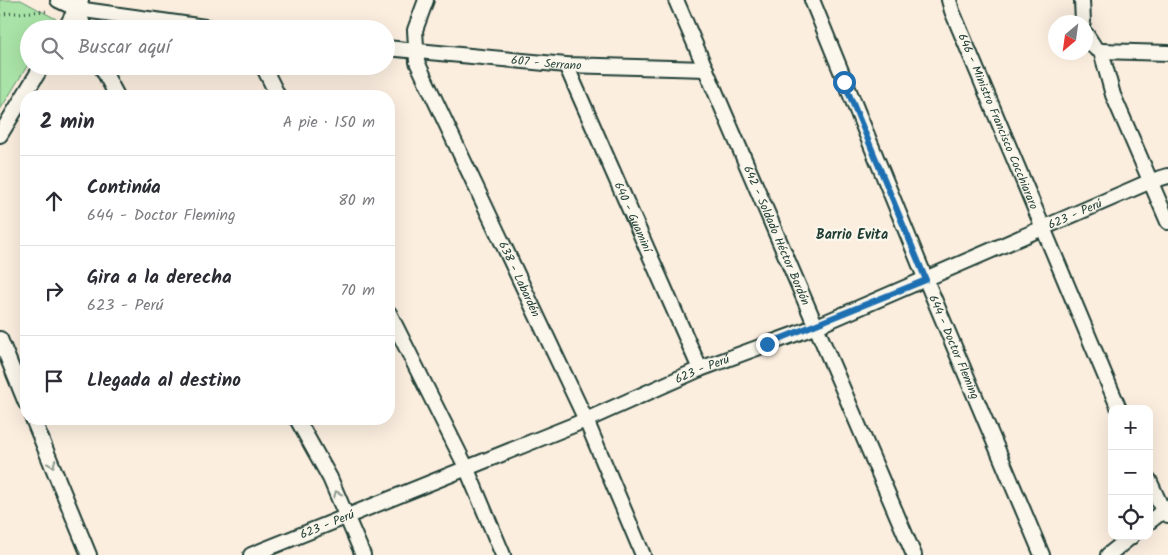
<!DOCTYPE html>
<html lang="es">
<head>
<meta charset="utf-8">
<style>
  :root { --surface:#fff; --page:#f7f7f7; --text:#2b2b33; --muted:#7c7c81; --line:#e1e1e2 }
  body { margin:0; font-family:Kalam,sans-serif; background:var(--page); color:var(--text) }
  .controls { position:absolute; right:15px; bottom:15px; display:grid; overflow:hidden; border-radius:10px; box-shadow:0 5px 20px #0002 }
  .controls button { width:45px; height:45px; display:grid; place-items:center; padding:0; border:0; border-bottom:1px solid var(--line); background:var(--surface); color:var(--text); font:25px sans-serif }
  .compass { position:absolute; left:1048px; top:15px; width:45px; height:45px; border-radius:50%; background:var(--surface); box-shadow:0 5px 20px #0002; rotate:209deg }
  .stop { position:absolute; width:15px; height:15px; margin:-11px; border:4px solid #1f6fb2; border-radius:50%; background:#fff }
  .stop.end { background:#1f6fb2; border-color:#fff; box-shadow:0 1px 5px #0008 }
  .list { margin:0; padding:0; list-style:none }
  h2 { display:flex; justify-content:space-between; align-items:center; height:65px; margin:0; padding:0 20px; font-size:21px }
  h2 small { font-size:16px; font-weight:400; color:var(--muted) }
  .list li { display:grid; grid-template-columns:32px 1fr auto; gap:15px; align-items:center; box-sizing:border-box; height:90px; padding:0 20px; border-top:1px solid var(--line) }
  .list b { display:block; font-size:19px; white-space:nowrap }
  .list p { margin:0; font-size:16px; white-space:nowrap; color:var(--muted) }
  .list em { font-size:16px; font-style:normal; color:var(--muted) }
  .icon { flex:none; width:28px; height:28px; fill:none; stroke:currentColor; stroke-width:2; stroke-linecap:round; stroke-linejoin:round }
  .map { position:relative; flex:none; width:1168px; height:555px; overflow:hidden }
  .search { position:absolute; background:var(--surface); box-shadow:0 5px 20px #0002; left:20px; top:20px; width:375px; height:55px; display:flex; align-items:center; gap:12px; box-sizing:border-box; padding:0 18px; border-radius:28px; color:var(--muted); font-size:19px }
  .panel { position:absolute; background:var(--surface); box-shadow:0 5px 20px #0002; left:20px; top:90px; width:375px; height:335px; border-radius:20px }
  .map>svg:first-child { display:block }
  .green { fill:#a9e3a7; stroke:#64906e }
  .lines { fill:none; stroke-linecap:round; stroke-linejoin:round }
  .minor-casing { stroke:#1f3d34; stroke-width:18 }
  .path { stroke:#1f3d34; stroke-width:3; stroke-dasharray:1 4; stroke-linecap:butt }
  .minor { stroke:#fbf7ec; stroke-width:14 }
  .oneway { stroke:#8d9a90 }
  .route { stroke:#1f6fb2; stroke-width:6 }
  .labels { text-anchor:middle; stroke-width:4.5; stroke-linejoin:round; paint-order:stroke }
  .street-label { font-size:12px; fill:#1f3d34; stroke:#fbf7ec }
  .neighbourhood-label { font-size:14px; font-weight:bold; fill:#1f3d34; stroke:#fbf7ec }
</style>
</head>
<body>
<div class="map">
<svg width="1168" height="555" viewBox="0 0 1168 555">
  <rect width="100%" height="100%" fill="#fbeedf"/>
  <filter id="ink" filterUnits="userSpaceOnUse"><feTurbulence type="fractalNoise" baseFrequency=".02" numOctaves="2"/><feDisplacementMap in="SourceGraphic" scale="10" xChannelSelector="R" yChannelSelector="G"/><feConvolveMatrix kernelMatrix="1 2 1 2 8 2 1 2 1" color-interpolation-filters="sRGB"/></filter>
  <g filter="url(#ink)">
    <!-- green -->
    <path class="green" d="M0,0H21L56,19L50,29H29V63L0,110Z"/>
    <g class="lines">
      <!-- minor casing -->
      <g class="minor-casing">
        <g id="minor">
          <path d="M58,0L77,9L219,29"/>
          <path id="s1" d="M426,0L415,30L417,62L586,420L643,555"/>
          <path id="s2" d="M676,0L914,555"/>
          <path id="s3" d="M812,0L926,280L1042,555"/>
          <path id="s4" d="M949,0L952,11C1008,143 1062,276 1119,409"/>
          <path d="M1082,0L1083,22"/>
          <path d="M77,9L85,29"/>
          <path d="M65,29L81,0"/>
          <path d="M1086,34L1095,48L1101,51L1113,95L1168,222"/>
          <path id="s5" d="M386,48L566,65L706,69"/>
          <path d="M1101,51L1168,53"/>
          <path id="s6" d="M566,65L700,369"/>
          <path d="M101,66L117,96"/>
          <path d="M263,66L278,96"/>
          <path d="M0,135L42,66"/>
          <path d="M389,313L466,467L503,555"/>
          <path d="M0,339L26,403"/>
          <path d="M33,419L89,555"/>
          <path d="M297,419L330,478L363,555"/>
          <path d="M1149,480L1163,511L1168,515"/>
          <path d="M1149,522L1168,507"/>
          <path id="s7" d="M251,555L586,420L700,369L817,326L1151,181L1168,176"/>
          <path d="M1108,555L1132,536"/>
        </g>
      </g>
      <!-- path -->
      <path class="path" d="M0,14L49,11"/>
      <!-- minor -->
      <use href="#minor" class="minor"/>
    </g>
    <!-- one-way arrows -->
    <defs><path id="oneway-chevron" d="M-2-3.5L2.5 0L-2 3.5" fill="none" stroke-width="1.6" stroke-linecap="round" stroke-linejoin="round" transform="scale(1.25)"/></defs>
    <g class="oneway">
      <use href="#oneway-chevron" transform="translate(52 464) rotate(68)"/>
      <use href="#oneway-chevron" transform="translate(337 494) rotate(-114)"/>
    </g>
  </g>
  <g class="lines" filter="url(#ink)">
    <!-- route -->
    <path class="route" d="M767,344L926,280L844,82"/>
  </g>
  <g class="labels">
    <!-- street labels -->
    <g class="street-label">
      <text dy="4" stroke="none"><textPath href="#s5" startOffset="161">607 - Serrano</textPath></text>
      <text dy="4" stroke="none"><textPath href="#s4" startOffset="131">646 - Ministro Francisco Cocchiararo</textPath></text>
      <text dy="4" stroke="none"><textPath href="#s7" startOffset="892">623 - Perú</textPath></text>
      <text dy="4" stroke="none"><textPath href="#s6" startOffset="166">640 - Guaminí</textPath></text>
      <text dy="4" stroke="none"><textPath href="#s2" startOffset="256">642 - Soldado Héctor Bordón</textPath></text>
      <text dy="4" stroke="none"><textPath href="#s1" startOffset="304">638 - Labardén</textPath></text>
      <text dy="4" stroke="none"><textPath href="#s3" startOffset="375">644 - Doctor Fleming</textPath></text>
      <text dy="4" stroke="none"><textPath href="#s7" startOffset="488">623 - Perú</textPath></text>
      <text dy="4" stroke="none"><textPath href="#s7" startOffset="82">623 - Perú</textPath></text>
    </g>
    <!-- neighbourhood labels -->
    <g class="neighbourhood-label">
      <text x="852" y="239">Barrio Evita</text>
    </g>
  </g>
</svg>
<div class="controls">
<button>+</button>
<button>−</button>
<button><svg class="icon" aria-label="locate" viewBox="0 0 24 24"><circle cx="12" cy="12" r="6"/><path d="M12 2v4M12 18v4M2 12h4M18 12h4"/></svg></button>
</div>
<svg class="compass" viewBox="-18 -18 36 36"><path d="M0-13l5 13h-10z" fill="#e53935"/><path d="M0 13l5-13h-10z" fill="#7c7c81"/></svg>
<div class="stop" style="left:844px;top:82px"></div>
<div class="stop end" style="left:767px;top:344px"></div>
<div class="search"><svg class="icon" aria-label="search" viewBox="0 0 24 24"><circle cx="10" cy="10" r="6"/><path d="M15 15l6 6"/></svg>Buscar aquí</div>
<section class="panel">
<h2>2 min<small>A pie · 150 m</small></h2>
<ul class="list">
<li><svg class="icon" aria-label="ahead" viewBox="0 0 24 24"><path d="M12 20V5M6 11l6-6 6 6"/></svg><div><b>Continúa</b><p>644 - Doctor Fleming</p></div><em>80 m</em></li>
<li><svg class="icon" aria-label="right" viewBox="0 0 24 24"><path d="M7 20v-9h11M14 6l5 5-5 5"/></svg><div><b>Gira a la derecha</b><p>623 - Perú</p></div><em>70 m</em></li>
<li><svg class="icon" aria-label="arrive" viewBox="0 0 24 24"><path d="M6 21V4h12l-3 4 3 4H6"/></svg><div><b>Llegada al destino</b></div></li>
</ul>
</section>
</div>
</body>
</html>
